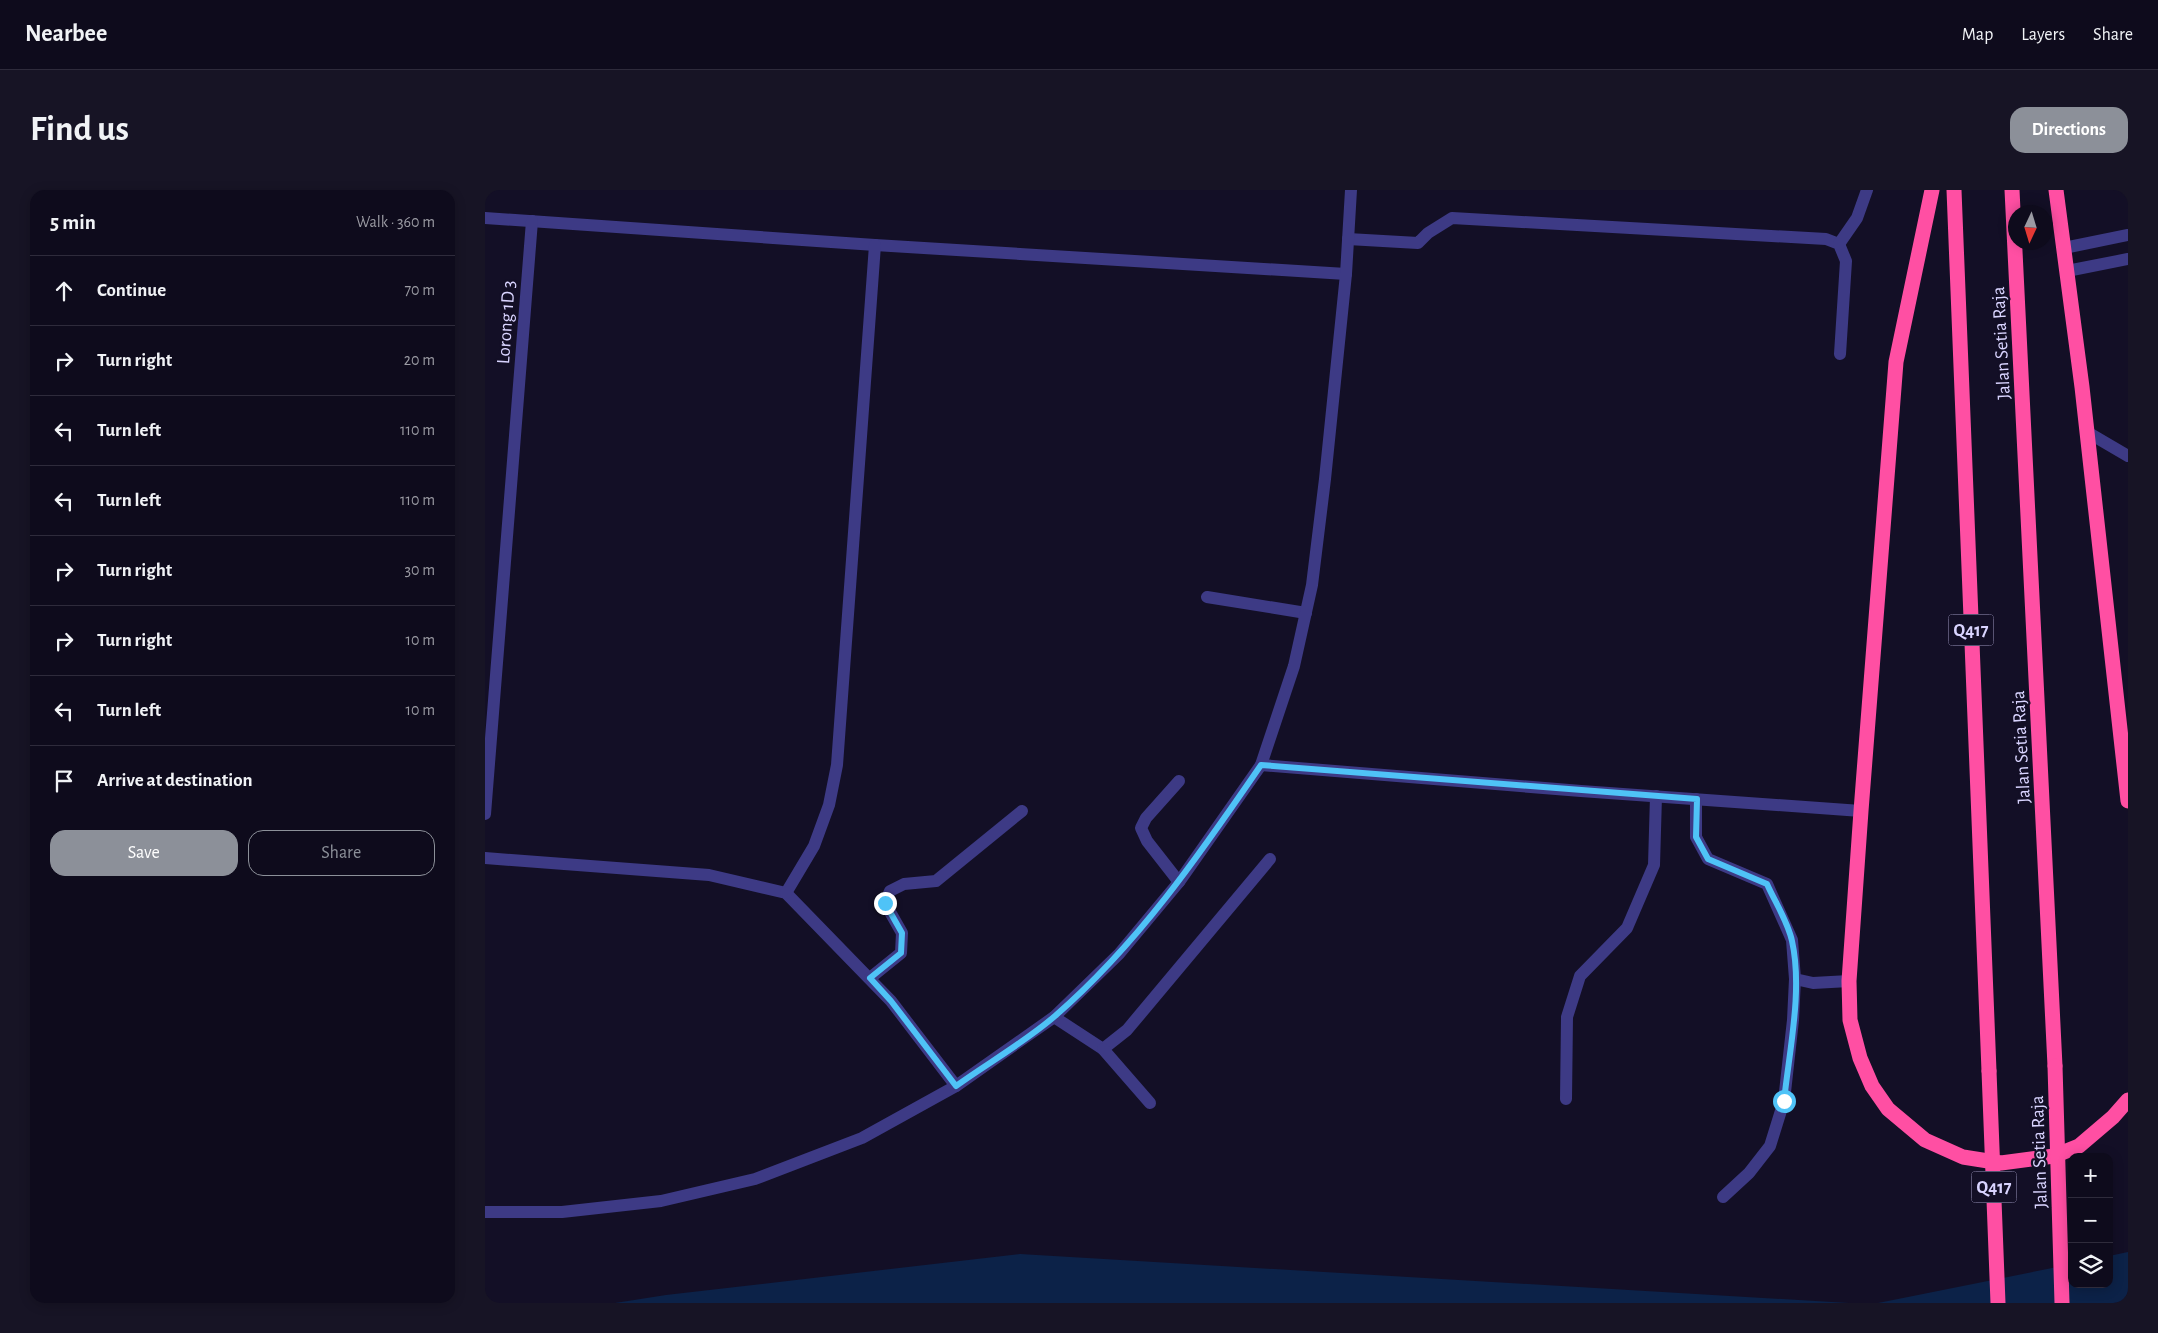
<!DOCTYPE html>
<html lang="en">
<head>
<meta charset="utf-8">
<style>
  :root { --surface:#0e0b1c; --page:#171425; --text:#f1f3f6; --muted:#9b9ba3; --line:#2e2b3b; --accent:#8c9099 }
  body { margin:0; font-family:"Alegreya Sans",sans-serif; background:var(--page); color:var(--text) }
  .controls { position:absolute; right:15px; bottom:15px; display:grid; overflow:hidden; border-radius:10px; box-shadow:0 2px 12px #0003 }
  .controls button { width:45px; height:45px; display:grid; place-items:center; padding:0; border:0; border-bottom:1px solid var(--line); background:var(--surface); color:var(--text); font:25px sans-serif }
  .compass { position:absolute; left:1523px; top:15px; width:45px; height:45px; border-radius:50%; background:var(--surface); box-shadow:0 2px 12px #0003; rotate:184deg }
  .stop { position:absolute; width:15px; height:15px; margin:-11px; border:4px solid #4fc3f7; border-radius:50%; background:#fff }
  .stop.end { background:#4fc3f7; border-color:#fff; box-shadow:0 1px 5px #0008 }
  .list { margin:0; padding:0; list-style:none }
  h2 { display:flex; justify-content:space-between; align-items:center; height:65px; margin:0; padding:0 20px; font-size:21px }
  h2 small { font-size:16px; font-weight:400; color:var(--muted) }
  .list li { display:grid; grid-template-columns:32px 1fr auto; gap:15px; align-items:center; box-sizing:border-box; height:70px; padding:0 20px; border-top:1px solid var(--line) }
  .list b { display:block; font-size:19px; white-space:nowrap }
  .list em { font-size:16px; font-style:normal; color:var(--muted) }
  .actions { display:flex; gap:10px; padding:15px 20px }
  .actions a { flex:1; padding:11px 0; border:1px solid var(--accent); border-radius:15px; text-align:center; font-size:18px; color:var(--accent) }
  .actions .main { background:var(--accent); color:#fff }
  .icon { flex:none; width:28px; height:28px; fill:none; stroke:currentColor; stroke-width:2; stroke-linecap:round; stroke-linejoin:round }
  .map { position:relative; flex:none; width:1643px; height:1113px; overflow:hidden; border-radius:15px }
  header { display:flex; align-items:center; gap:30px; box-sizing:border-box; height:70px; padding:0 25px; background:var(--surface); border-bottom:1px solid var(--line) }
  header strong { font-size:24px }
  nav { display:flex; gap:28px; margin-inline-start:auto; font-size:18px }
  .intro { display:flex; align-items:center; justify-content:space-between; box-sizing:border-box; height:120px; padding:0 30px }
  h1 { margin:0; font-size:35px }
  .button { padding:12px 22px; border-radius:15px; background:var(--accent); color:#fff; font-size:18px; font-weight:700 }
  main { display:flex; gap:30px; padding:0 30px }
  aside { flex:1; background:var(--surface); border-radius:15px; box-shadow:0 2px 12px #0003 }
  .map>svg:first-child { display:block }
  .water { fill:#0c2248 }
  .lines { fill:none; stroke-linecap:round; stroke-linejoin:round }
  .minor { stroke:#3d3a85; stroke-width:12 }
  .highway { stroke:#ff4fa3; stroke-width:15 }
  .highway-bridge { stroke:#ff4fa3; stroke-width:15 }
  .route { stroke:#4fc3f7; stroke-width:6 }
  .labels { text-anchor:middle; stroke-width:4.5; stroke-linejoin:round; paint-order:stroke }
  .shield { fill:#130f26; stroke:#9e99be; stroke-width:1 }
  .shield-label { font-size:18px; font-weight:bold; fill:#d9d4ff }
  .street-label { font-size:19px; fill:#d9d4ff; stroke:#130f26 }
</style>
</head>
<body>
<header>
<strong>Nearbee</strong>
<nav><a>Map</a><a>Layers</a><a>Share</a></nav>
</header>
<div class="intro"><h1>Find us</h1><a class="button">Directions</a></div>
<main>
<aside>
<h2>5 min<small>Walk · 360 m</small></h2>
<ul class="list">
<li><svg class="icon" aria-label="ahead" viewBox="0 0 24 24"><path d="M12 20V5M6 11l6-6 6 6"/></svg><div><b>Continue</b></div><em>70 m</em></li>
<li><svg class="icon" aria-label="right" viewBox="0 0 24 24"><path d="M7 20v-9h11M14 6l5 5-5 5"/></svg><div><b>Turn right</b></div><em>20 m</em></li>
<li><svg class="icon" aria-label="left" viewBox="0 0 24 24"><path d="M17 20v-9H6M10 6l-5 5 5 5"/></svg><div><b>Turn left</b></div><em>110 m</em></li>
<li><svg class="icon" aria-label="left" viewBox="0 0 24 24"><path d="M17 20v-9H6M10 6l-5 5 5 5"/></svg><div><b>Turn left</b></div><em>110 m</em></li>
<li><svg class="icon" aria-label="right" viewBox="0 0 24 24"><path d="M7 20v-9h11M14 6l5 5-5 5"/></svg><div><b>Turn right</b></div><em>30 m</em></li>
<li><svg class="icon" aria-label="right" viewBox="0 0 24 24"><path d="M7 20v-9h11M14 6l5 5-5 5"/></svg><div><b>Turn right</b></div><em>10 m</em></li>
<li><svg class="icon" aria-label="left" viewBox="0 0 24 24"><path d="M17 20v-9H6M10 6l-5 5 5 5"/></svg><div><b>Turn left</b></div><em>10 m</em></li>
<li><svg class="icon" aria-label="arrive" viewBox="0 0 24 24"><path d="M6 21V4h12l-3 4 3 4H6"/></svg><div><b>Arrive at destination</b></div></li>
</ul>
<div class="actions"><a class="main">Save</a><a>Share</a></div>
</aside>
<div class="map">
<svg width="1643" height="1113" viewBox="0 0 1643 1113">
  <rect width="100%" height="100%" fill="#130f26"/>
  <!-- water -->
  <g class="water">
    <path d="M1643,1062V1113H1393L1587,1074V1094H1624V1066Z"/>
    <path d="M535,1064L1364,1113H130L181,1105Z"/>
  </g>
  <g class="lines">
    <!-- minor -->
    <g class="minor">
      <path d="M0,28L390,55L861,84"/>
      <path d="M863,49L933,53L943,43L967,28L1341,49L1354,54L1361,71L1355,164"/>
      <path d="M1354,54L1372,28L1382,0"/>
      <path d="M1579,58L1643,45"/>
      <path d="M1582,81L1643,69"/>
      <path d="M1602,242L1643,266"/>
      <path d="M722,407L821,423"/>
      <path d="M776,575L1096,601L1376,621"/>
      <path d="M694,591L661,628L656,638L662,651L694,692"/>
      <path d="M1211,609V647L1223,669L1282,694L1307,750L1310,789L1328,793L1364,791"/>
      <path d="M0,624L47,31"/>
      <path d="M0,668L224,685L301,703L406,811L471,896"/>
      <path d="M301,703L329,656L344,615L352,575L390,55"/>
      <path d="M385,788L416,763L417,743L400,713L405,701L419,694L451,691L537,621"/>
      <path d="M569,827L618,859L642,840L785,669"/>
      <path d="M618,859L665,913"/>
      <path d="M1081,909L1082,827L1095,786L1142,738L1169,675L1171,606"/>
      <path d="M1238,1007L1264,983L1285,956L1299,911L1308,830L1310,789"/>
      <path d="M0,1022H77L176,1011L270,989L377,948L471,896L569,827L634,764L694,692L776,575L809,476L827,395L840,289L861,84L866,0"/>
    </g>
    <!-- highway -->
    <g class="highway">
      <path d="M1447,0L1411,172L1376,621L1364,791L1365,830L1375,868L1387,896L1403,919L1440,950L1478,967L1516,973L1569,966L1594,956L1628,927L1643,910"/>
      <path d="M1469,0L1504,881"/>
      <path d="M1527,0L1570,876"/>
      <path d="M1571,0L1597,197L1643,611"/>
    </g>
    <!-- highway-bridge -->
    <g class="highway-bridge">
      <path d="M1570,876L1577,1113"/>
      <path d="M1504,881L1513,1113"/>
    </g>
  </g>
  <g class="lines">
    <!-- route -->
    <path class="route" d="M400,713L417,743L416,763L385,788L406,811L471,896C503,873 540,852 570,826C653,754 715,664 776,575L1212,609L1211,647L1223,669L1282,694C1290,712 1303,732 1307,751C1318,800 1304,862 1299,911"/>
  </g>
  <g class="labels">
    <!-- shield labels -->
    <g class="shield">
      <rect x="1463.5" y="424.5" width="45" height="31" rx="4"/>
      <rect x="1486.5" y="981.5" width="45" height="31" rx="4"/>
    </g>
    <g class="shield-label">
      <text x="1486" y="446">Q417</text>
      <text x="1509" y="1003">Q417</text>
    </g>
    <!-- street labels -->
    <g class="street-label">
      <text transform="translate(20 132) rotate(-86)" y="7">Lorong 1D 3</text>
      <text transform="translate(1515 153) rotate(-93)" y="7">Jalan Setia Raja</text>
      <text transform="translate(1535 557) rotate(-93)" y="7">Jalan Setia Raja</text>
      <text transform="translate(1553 962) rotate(-92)" y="7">Jalan Setia Raja</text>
    </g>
  </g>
</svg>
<div class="controls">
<button>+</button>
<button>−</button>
<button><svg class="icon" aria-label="layers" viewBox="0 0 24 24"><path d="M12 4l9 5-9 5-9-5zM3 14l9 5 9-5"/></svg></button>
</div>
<svg class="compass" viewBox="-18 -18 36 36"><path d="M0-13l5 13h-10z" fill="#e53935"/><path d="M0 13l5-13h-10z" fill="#9b9ba3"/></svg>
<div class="stop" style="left:1299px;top:911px"></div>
<div class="stop end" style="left:400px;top:713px"></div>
</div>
</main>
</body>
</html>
